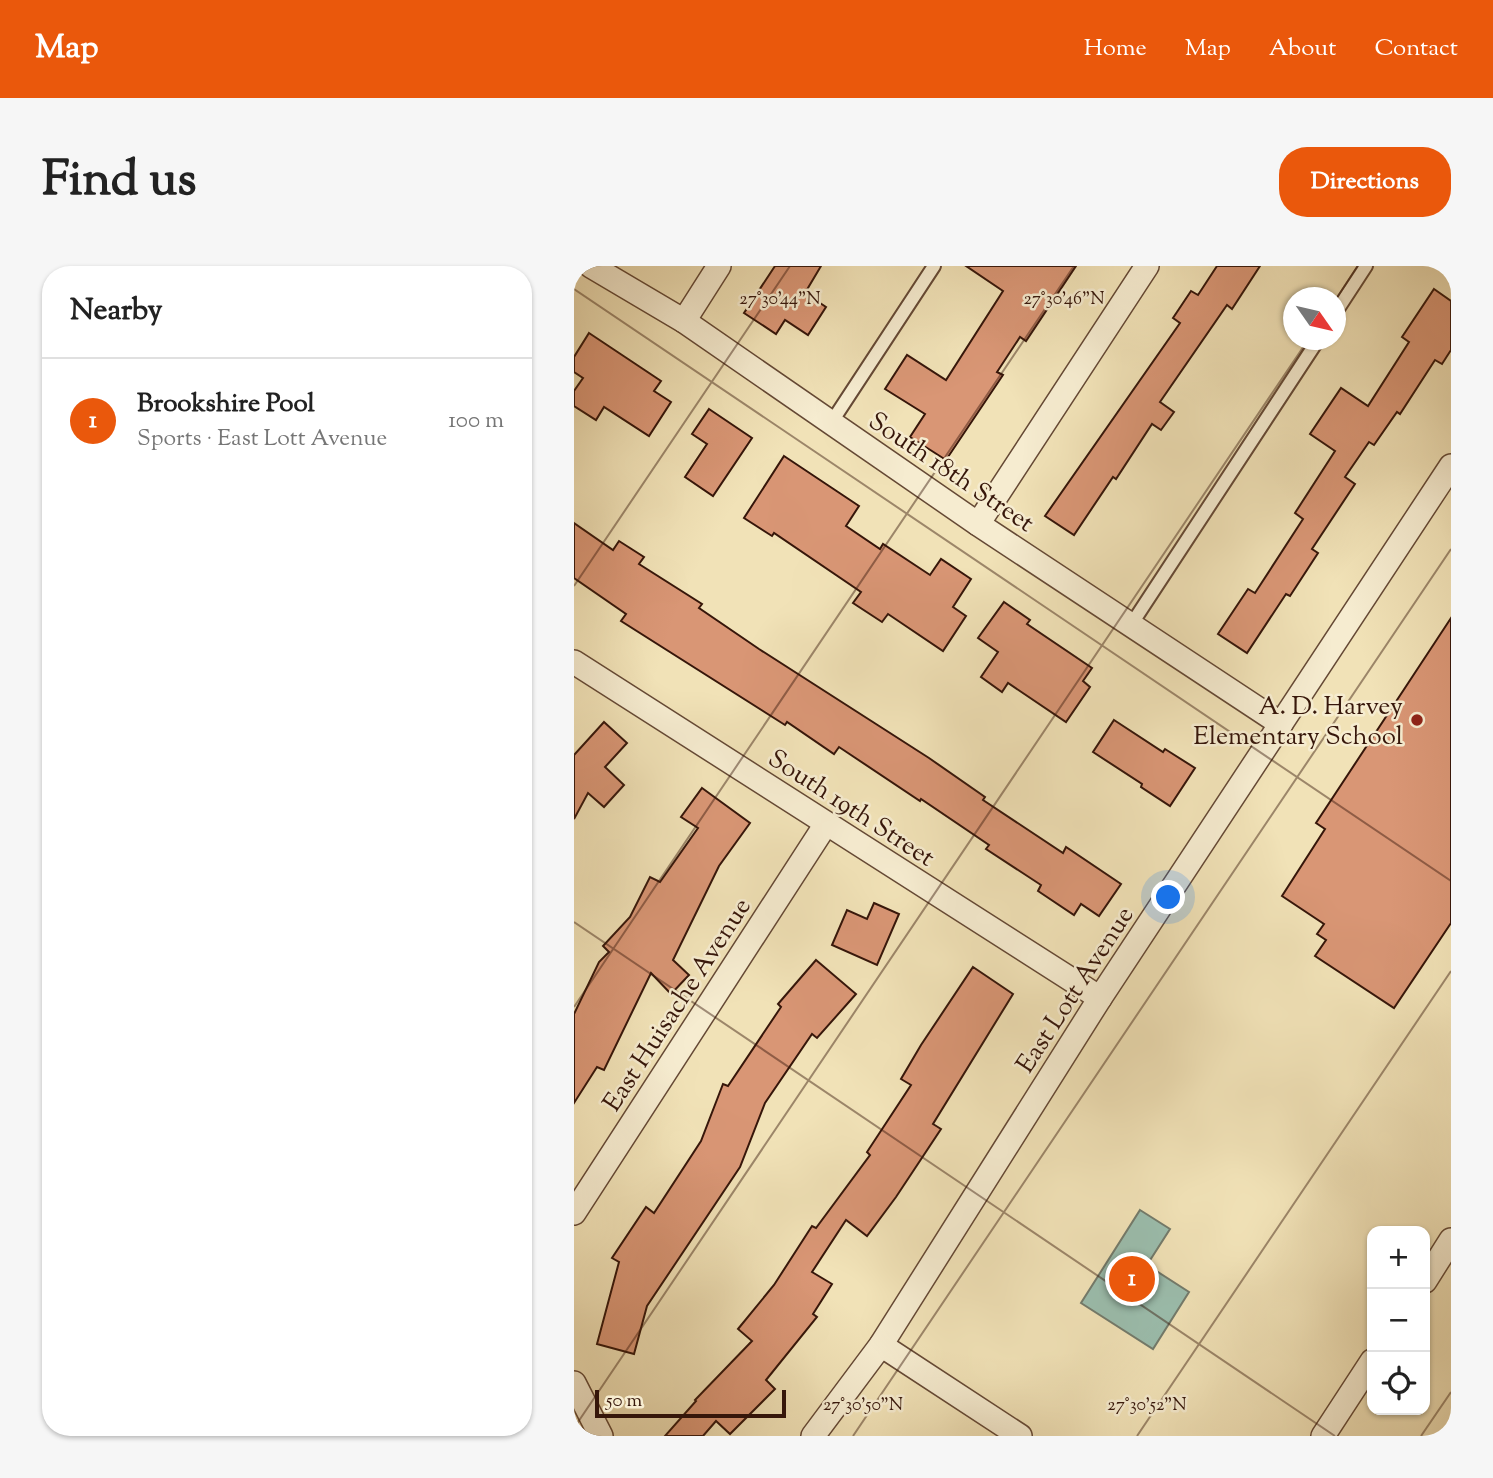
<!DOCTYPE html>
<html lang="en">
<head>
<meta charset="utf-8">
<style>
  :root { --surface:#fff; --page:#f6f6f6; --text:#222; --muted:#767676; --line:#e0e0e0; --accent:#ea580c }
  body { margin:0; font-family:"Sorts Mill Goudy",serif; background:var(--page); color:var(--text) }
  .controls { position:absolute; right:21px; bottom:21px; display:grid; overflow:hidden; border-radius:14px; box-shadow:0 2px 5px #0004 }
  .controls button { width:63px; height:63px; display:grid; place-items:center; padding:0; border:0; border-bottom:2px solid var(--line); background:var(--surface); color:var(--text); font:35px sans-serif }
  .compass { position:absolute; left:709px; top:21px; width:63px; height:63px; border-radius:50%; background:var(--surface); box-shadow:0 2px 5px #0004; rotate:124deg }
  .scale { position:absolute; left:21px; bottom:18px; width:191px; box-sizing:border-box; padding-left:7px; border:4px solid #36160a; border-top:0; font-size:19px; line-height:24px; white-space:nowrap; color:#36160a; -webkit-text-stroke:5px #f6ecd0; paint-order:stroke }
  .you { position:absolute; left:595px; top:632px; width:24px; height:24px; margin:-18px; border:5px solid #fff; border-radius:50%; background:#1a73e8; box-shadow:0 0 0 10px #1a73e833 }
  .badge { display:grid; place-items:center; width:46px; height:46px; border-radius:50%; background:var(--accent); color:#fff; font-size:23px; font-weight:700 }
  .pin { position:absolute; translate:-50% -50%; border:4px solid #fff; box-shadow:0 2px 7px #0006 }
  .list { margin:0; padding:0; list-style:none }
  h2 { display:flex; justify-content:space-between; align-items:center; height:91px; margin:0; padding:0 28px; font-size:30px }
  h2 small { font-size:23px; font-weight:400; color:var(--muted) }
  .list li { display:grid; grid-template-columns:46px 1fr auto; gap:21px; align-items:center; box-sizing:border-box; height:126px; padding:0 28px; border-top:2px solid var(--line) }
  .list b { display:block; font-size:26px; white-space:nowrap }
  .list p { margin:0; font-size:23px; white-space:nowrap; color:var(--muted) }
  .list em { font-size:23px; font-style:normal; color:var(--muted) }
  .icon { flex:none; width:38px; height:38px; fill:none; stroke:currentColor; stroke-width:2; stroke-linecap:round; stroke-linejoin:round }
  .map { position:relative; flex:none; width:877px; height:1170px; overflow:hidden; border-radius:28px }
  header { display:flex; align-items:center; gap:42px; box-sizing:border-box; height:98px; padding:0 35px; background:var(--accent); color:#fff }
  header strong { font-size:33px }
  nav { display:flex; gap:38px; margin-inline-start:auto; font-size:24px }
  .intro { display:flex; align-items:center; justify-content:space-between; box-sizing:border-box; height:168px; padding:0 42px }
  h1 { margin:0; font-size:49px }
  .button { padding:18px 32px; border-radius:28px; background:var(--accent); color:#fff; font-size:24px; font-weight:700 }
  main { display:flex; gap:42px; padding:0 42px }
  aside { flex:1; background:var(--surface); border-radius:28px; box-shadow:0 2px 5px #0004 }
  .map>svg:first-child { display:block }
  .water { fill:#9bbeae; stroke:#737b6c; stroke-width:2 }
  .building { fill:#d99675; stroke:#36160a; stroke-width:2 }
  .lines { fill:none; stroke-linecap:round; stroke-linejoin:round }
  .lane-casing { stroke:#654935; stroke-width:16 }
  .street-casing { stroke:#654935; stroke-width:26 }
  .lane { stroke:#f6ecd0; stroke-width:12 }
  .street { stroke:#f6ecd0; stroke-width:23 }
  .ticks { fill:none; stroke:#36160a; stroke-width:2; stroke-opacity:0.45 }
  .poi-dot { fill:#8f2418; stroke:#f6ecd0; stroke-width:2.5 }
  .labels { text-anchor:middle; stroke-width:5; stroke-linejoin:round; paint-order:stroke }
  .street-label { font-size:26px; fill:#36160a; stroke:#f6ecd0 }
  .poi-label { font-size:26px; fill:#36160a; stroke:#f6ecd0; text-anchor:end }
  .ticks-label { font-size:18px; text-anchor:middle; fill:#36160a; stroke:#f6ecd0; stroke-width:5; stroke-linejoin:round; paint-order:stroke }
</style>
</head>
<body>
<header>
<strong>Map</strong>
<nav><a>Home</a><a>Map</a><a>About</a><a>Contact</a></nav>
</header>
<div class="intro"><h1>Find us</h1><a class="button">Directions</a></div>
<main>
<aside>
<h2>Nearby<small></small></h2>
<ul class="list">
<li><span class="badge">1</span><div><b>Brookshire Pool</b><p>Sports · East Lott Avenue</p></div><em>100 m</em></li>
</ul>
</aside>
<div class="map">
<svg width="877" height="1170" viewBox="0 0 877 1170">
  <rect width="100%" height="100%" fill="#f1e2b7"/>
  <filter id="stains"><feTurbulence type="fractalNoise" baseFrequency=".00286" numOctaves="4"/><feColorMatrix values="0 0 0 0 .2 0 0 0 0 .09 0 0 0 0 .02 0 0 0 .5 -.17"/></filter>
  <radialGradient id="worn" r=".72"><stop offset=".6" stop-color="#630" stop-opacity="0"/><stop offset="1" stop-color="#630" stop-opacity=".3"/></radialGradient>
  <!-- water -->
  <path class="water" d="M566,944L596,963L573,999L615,1026L579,1083L507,1037Z"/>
  <!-- building -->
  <g class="building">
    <path d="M201,0H247L231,27L252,41L234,69L211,54L202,68L170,47Z"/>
    <path d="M392,0H502L452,75L446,71L423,106L429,109L372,194L336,171L351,148L311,123L333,89L372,114L429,25Z"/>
    <path d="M643,0H686L658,43L653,39L586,136L600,146L587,164L578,158L542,213L539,211L500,269L471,250L606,57L599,52L617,25L624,29Z"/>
    <path d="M860,23L877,35V84L868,98L861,94L826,148L823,146L800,179L795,176L771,211L781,218L738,283L744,287L716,330L712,328L673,387L644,368L674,323L681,327L729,253L721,247L761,185L736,168L767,122L794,140L835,76L828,71Z"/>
    <path d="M15,67L87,115L80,125L97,136L75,170L30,141L22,154L0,140V125L9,112L0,106V91Z"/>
    <path d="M135,143L178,172L139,230L111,211L133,178L118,168Z"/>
    <path d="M210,190L285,240L272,260L306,283L309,278L356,309L367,293L397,313L379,341L392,350L369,385L314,348L308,356L279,337L287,326L200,267L198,270L170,252Z"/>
    <path d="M0,257L39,284L45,275L70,291L65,298L128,338L125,342L185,383L355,492L411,531L409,534L489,587L492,581L547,618L525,650L507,638L500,649L464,625L467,619L412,583L415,579L347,533L346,535L265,481L260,488L213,456L211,459L47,355L52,348L0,312Z"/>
    <path d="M430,336L456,354L453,358L518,402L509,415L516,421L492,456L434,417L428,426L407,411L424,386L404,372Z"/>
    <path d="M877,352V657L820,742L741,690L752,674L743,668L750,658L708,630L751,563L742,557Z"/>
    <path d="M540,454L589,486L591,483L621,502L596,540L567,521L568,518L519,486Z"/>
    <path d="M30,456L53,477L31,501L50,519L30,541L14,527L0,553V489Z"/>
    <path d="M128,522L176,557L145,600L99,694L115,709L97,728L77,707L30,804L23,801L0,837V748L25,696L35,686L29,680L56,651L76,611L86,616L124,562L107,551Z"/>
    <path d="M300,637L325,648L303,699L258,679L273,644L293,653Z"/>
    <path d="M242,694L282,728L243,772L238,768L191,837L166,901L73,1040L60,1088L23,1078L45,996L38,992L72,941L80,947L127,875L149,818L154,820L207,741L204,738Z"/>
    <path d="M399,701L439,728L359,858L367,863L322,931L293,970L272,954L238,1006L258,1018L239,1048L243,1051L192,1114L201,1123L156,1168L142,1155L129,1170H91L122,1135L121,1134L178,1075L164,1063L200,1019L238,960L242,962L296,889L293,886L337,819L327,813L347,779Z"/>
  </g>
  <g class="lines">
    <!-- lane casing -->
    <g class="lane-casing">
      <g id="lane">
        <path d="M762,46L792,0"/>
        <path d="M257,157L360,0"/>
        <path d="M557,359L744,74"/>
      </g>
    </g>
    <!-- street casing -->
    <g class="street-casing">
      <g id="street">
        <path d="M17,0L110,55L404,258L707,458"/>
        <path d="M110,55L145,0"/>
        <path d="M404,258L573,0"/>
        <path d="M0,396L526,732"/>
        <path d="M0,947L252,558"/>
        <path d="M851,1015L877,974"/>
        <path d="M307,1079L446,1170"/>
        <path d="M0,1117L27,1170"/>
        <path d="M239,1170L307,1079L526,732L877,200"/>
        <path d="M749,1170L798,1095"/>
      </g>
    </g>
    <!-- lane -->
    <use href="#lane" class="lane"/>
    <!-- street -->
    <use href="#street" class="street"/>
  </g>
  <!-- ticks -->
  <path class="ticks" d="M0,23L877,615M762,33L784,0M0,320L216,0M0,656L761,1170M0,741L500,0M0,1162L734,74M279,1170L877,283M563,1170L877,705M847,1170L877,1126"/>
  <!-- markers -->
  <circle class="poi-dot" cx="843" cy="454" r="7"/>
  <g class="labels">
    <!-- street labels -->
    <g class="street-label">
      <text transform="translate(378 205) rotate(34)" y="9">South 18th Street</text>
      <text transform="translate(278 541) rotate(33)" y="9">South 19th Street</text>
      <text transform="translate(500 723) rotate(-57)" y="9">East Lott Avenue</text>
      <text transform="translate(102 738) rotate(-57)" y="9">East Huisache Avenue</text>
    </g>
    <!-- poi labels -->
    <g class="poi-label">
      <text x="829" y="448">A. D. Harvey<tspan x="829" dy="30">Elementary School</tspan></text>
    </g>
  </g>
  <g class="ticks-label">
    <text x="206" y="38">27°30'44"N</text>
    <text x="490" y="38">27°30'46"N</text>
    <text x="289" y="1144">27°30'50"N</text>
    <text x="573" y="1144">27°30'52"N</text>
  </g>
  <rect width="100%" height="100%" filter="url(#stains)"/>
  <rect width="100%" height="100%" fill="url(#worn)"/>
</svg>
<div class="controls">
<button>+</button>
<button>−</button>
<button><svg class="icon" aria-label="locate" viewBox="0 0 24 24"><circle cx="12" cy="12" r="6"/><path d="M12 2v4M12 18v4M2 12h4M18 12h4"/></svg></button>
</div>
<svg class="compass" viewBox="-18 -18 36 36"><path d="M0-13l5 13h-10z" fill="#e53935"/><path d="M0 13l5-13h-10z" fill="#767676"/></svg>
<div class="scale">50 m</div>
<div class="you"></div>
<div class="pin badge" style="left:558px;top:1013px">1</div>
</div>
</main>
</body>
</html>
